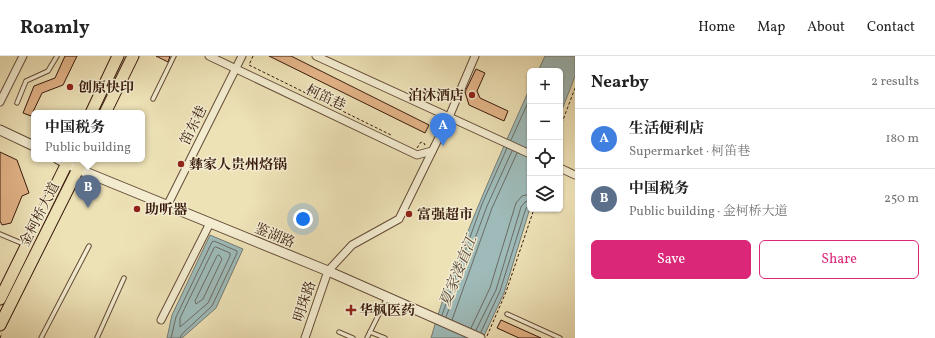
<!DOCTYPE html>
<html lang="en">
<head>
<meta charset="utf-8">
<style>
  :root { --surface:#fff; --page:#f2f2f2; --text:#222; --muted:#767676; --line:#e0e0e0; --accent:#db2777 }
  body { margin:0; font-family:Vollkorn,"Noto Serif SC",serif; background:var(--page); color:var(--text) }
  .controls { position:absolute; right:12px; top:12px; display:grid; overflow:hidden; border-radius:6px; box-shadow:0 1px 3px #0004 }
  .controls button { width:36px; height:36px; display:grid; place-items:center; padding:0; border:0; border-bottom:1px solid var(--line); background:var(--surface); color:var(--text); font:20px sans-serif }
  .you { position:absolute; left:303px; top:163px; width:14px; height:14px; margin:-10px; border:3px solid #fff; border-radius:50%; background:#1a73e8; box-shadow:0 0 0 6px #1a73e833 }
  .badge { display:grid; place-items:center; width:26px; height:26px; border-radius:50%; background:var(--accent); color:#fff; font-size:13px; font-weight:700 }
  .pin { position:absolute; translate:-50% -33px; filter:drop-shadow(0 1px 2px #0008) }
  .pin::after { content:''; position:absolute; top:21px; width:14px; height:12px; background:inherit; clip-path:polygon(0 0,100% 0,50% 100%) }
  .popup { position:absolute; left:31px; top:54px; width:114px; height:52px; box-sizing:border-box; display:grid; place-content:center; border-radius:6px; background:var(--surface); filter:drop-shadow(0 1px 3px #0005); font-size:13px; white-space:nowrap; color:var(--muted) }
  .popup b { font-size:15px; color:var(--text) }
  .popup::after { content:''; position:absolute; left:50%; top:100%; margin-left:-8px; border:8px solid transparent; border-top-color:var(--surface) }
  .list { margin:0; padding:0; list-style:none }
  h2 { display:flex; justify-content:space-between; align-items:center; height:52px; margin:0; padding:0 16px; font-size:17px }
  h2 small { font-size:13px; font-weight:400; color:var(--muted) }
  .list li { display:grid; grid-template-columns:26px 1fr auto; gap:12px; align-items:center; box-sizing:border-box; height:60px; padding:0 16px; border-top:1px solid var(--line) }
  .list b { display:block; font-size:15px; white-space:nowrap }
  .list p { margin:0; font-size:13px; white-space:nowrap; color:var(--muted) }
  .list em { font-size:13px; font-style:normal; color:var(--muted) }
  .actions { display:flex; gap:8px; padding:12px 16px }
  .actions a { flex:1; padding:9px 0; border:1px solid var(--accent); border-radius:6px; text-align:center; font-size:14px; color:var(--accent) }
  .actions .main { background:var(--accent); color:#fff }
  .icon { flex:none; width:22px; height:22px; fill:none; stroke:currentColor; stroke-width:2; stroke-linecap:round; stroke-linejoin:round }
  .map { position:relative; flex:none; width:575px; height:282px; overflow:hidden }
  header { display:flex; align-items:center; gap:24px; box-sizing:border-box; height:56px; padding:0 20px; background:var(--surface); border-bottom:1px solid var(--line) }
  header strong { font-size:19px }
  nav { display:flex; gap:22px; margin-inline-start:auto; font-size:14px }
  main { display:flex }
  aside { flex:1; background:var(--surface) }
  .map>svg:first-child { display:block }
  .water { fill:#9ebbb9; stroke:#757b74 }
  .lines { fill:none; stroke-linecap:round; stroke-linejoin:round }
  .shore { stroke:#6b6a63; stroke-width:1 }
  .building { fill:#e2b387; stroke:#381a0d }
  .service-casing { stroke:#654c37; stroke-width:5.5 }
  .minor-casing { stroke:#654c37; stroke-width:9 }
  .tertiary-casing { stroke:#654c37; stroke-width:11 }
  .primary-casing { stroke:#381a0d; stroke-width:13 }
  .path { stroke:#381a0d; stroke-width:1; stroke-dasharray:3 2; stroke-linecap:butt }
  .service { stroke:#f3ecd0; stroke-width:3.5 }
  .minor { stroke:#f3ecd0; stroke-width:7 }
  .tertiary { stroke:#f3ecd0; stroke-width:9 }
  .primary { stroke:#ede1b6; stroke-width:11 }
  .poi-dot { fill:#8f2418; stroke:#f3ecd0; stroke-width:1.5 }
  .labels { text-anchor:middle; stroke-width:3; stroke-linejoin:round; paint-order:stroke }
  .poi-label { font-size:14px; font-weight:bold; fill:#381a0d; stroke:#f3ecd0; text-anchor:start }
  .street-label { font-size:14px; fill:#381a0d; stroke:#f3ecd0 }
  .water-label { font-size:15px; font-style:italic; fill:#574a41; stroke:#f3ecd0 }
</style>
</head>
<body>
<header>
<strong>Roamly</strong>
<nav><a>Home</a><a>Map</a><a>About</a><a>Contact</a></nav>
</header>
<main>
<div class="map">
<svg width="575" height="282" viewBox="0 0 575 282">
  <rect width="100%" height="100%" fill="#ede1b6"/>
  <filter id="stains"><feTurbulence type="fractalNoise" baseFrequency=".005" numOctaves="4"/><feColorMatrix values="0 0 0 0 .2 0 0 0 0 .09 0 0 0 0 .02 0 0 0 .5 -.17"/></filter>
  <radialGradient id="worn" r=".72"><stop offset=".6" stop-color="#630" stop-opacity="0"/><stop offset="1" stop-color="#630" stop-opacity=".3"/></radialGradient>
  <!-- water -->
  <g class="water">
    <path d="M545,0H575V20L560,59V15H538Z"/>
    <path d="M530,32V152L504,237L483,282H431C456,196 493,114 530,32Z"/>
    <path d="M210,179L243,193L216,252L182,282H167L172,259Z"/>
  </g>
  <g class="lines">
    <!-- shore -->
    <g class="shore">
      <path d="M511,84L530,42"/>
      <path d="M216,191L230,197V200L208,247L180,271V262L214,192Z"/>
      <path d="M219,199L222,203L203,243L196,248L195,245L217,200Z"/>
      <path d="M442,259L482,148L507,92"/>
      <path d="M446,261L487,150L512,95"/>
      <path d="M452,264L492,152L517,97"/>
      <path d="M471,272L490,232L516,147L522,140L530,138"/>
      <path d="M476,274L496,234L521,151L525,146L530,144"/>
      <path d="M481,276L500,235L526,152L530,149"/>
      <path d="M171,282L176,261L212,186L214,185L237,195V197L212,250L182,278L180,282"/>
    </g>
  </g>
  <!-- building -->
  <g class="building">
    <path d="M65,0H77L63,29L42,37L31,60L23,57L34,30L55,22Z"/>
    <path d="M156,0H170L168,6Z"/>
    <path d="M269,0H291L429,69L425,77Z"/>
    <path d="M476,13L485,17L477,35L480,42L508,55L504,65L469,49L465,36Z"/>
    <path d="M0,96L17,104L29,137L22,140L11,167L2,169L0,165Z"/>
    <path d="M501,264L541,282H519L497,272Z"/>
  </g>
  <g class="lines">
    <!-- service casing -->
    <g class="service-casing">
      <g id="service">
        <path d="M153,43L174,0"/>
        <path d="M17,47L26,25L48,15L57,0"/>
        <path d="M0,178L26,189"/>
        <path d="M507,258L560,282"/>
        <path d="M339,276L353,282"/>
        <path d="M370,276L385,282"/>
        <path d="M41,282L89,190"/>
        <path d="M97,282L124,222"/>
        <path d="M367,282L387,242"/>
      </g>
    </g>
    <!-- minor casing -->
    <g class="minor-casing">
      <g id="minor">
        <path d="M209,0L417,99L432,95"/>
        <path d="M316,0L530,98"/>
        <path d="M0,46L23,0"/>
        <path d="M560,112L575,119"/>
        <path d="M167,150L242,0"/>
        <path d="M161,264L210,167"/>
        <path d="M305,282L328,215L352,189L399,163L449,61L475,0"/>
      </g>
    </g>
    <!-- tertiary casing -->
    <g class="tertiary-casing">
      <g id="tertiary">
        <path d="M0,74L34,90"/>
        <path d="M58,103L78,113L328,215L480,282"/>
      </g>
    </g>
    <!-- primary casing -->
    <g class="primary-casing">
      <g id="primary">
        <path d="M91,57L118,0"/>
        <path d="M105,57L133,0"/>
        <path d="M0,243L69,103"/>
        <path d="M0,269L83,103"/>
      </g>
    </g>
    <!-- path -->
    <g class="path">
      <path d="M253,0L249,9L391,79"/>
      <path d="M560,72L575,32"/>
      <path d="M417,92L421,86L425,88L424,90"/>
      <path d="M560,95V96"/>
      <path d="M487,280L506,236L534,153"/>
      <path d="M0,282L2,277"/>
    </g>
    <!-- service -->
    <use href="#service" class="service"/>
    <!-- minor -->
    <use href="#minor" class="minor"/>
    <!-- tertiary -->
    <use href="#tertiary" class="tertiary"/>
    <!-- primary -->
    <use href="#primary" class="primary"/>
  </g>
  <!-- markers -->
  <g class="poi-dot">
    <circle cx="70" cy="31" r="4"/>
    <circle cx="472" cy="39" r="4"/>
    <circle cx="181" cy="108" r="4"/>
    <circle cx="137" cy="153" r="4"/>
    <circle cx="409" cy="158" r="4"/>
    <path d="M349 248h4v4h4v4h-4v4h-4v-4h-4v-4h4z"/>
  </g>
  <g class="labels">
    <!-- poi labels -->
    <g class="poi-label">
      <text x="78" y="36">创原快印</text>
      <text x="464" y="44" text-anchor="end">泊沐酒店</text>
      <text x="189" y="113">彝家人贵州烙锅</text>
      <text x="145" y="158">助听器</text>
      <text x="417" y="163">富强超市</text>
      <text x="359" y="259">华枫医药</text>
    </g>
    <!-- street labels -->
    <g class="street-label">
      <text transform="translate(326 41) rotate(25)" y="5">柯笛巷</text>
      <text transform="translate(193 69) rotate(-64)" y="5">笛东巷</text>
      <text transform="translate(39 158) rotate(-63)" y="5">金柯桥大道</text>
      <text transform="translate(275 179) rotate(22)" y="5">鉴湖路</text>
      <text transform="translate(304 245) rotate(-72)" y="5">明珠路</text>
    </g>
    <!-- water labels -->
    <g class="water-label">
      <text transform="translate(458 215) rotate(-68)" y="5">夏家溇直江</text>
    </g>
  </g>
  <rect width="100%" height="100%" filter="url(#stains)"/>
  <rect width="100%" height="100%" fill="url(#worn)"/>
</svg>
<div class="controls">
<button>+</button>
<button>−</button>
<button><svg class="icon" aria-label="locate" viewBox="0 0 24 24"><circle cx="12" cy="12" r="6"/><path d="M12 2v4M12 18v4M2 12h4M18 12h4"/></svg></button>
<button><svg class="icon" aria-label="layers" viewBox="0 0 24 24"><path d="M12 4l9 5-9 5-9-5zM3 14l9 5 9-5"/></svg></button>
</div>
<div class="you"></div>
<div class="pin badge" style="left:443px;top:90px;background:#3f7fe0">A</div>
<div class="pin badge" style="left:88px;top:152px;background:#5c6f8a">B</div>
<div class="popup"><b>中国税务</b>Public building</div>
</div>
<aside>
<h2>Nearby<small>2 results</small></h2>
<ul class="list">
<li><span class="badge" style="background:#3f7fe0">A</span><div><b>生活便利店</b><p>Supermarket · 柯笛巷</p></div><em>180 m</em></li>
<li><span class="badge" style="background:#5c6f8a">B</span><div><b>中国税务</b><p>Public building · 金柯桥大道</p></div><em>250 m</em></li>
</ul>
<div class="actions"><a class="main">Save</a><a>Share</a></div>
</aside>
</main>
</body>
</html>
